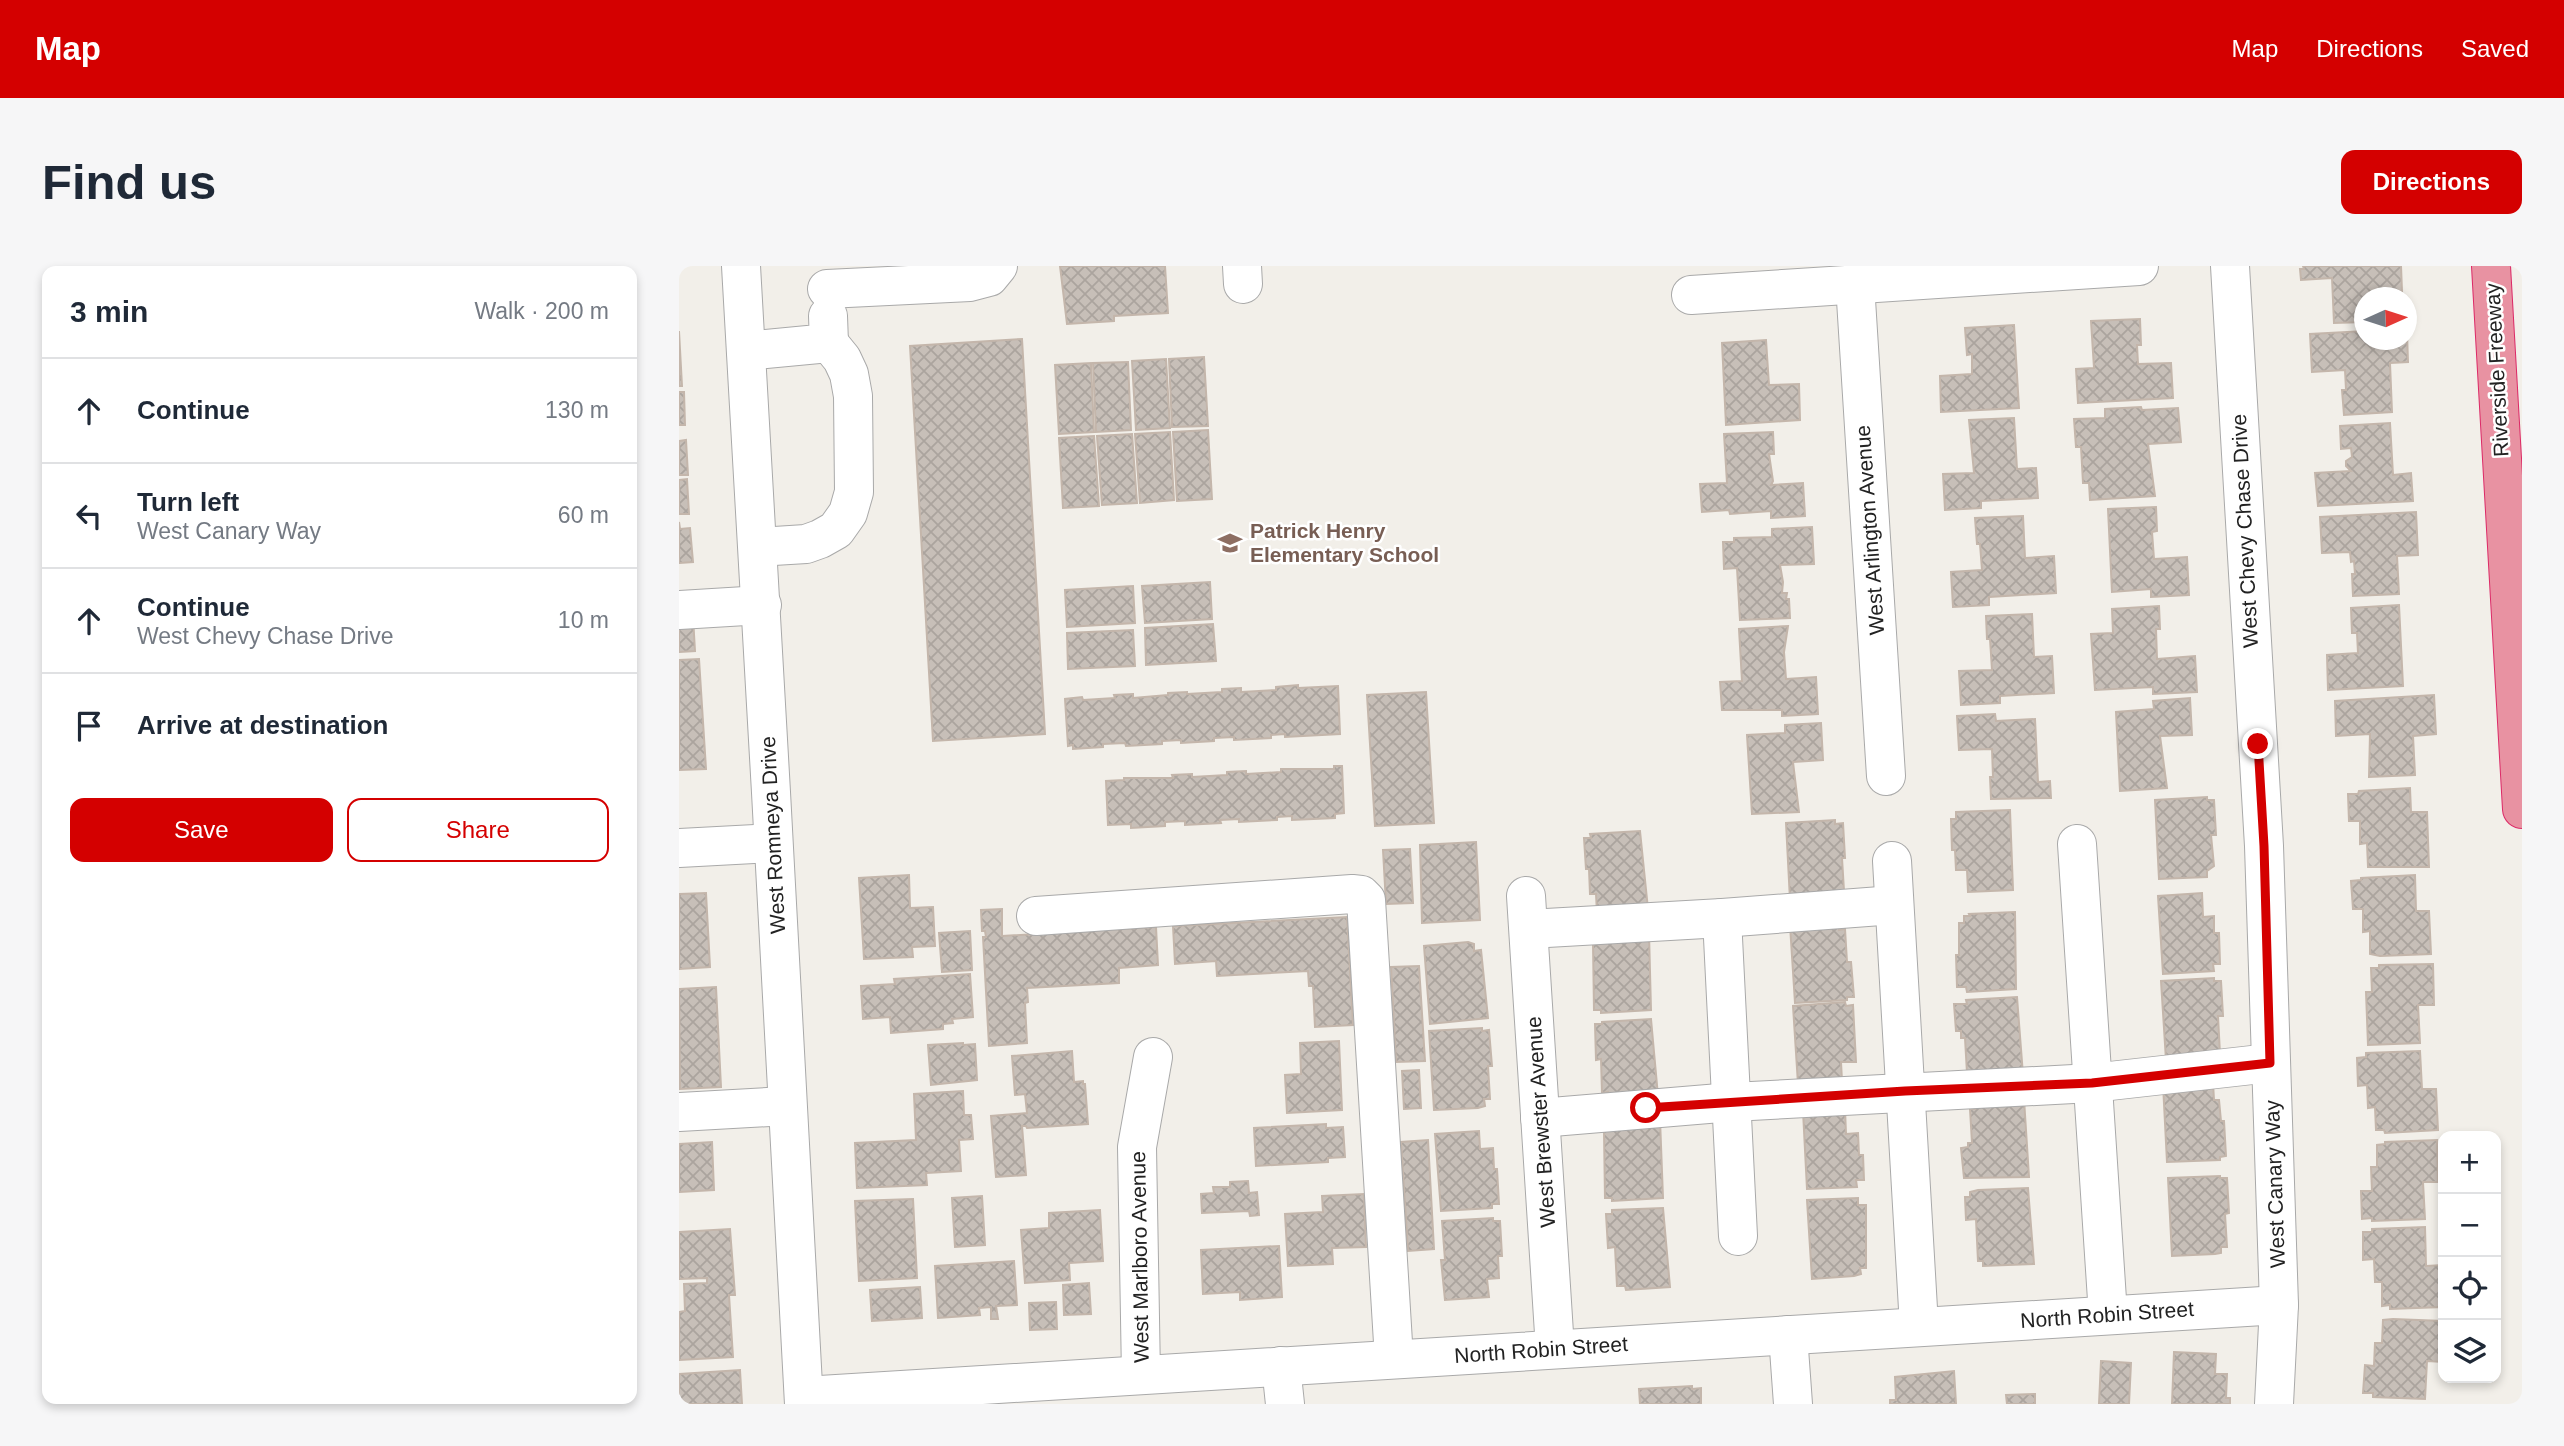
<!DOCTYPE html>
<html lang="en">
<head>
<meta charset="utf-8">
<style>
  :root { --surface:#fff; --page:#f6f6f7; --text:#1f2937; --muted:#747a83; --line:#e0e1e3; --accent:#d40000 }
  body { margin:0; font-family:Helvetica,sans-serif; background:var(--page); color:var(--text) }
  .controls { position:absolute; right:21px; bottom:21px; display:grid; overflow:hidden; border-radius:14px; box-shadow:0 4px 10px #0003 }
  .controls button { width:63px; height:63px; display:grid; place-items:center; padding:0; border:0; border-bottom:2px solid var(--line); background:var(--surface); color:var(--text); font:35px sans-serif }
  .compass { position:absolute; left:1675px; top:21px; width:63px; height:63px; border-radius:50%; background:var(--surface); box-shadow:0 4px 10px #0003; rotate:87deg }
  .stop { position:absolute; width:21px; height:21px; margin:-16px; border:5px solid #d40000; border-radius:50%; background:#fff }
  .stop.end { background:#d40000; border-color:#fff; box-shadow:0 2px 7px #0008 }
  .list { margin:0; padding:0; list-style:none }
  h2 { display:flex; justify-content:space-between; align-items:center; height:91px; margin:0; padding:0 28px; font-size:30px }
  h2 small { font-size:23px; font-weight:400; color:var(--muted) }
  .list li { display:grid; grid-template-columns:46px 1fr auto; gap:21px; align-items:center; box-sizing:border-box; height:105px; padding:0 28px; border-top:2px solid var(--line) }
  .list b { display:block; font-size:26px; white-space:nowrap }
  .list p { margin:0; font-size:23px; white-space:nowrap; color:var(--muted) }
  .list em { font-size:23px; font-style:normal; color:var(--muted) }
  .actions { display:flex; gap:14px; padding:21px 28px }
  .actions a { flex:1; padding:16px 0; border:2px solid var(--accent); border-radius:14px; text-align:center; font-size:24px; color:var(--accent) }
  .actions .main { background:var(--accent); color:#fff }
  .icon { flex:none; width:38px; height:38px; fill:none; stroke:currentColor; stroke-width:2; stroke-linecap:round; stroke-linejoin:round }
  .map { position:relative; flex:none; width:1843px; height:1138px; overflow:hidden; border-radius:14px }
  header { display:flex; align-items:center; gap:42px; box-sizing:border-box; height:98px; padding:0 35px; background:var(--accent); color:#fff }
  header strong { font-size:33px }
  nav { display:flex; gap:38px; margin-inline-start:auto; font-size:24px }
  .intro { display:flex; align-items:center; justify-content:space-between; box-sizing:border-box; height:168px; padding:0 42px }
  h1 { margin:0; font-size:49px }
  .button { padding:18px 32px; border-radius:14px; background:var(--accent); color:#fff; font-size:24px; font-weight:700 }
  main { display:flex; gap:42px; padding:0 42px }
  aside { flex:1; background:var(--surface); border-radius:14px; box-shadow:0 4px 10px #0003 }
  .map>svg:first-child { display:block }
  .building { fill:url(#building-cross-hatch); stroke:#c4b6ab; stroke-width:2 }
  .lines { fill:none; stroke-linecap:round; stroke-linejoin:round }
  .minor-casing { stroke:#a9a9a9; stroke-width:40 }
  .highway-casing { stroke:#dc2a67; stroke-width:40 }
  .minor { stroke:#fff; stroke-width:38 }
  .highway { stroke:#e892a2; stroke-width:38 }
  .route { stroke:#d40000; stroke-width:9 }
  .labels { text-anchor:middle; stroke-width:5; stroke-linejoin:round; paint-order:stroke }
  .street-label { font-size:21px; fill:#222; stroke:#fff }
  .education-label { font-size:21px; font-weight:bold; fill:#785e54; stroke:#fff; text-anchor:start }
</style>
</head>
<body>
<header>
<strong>Map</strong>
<nav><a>Map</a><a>Directions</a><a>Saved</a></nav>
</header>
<div class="intro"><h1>Find us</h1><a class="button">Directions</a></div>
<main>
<aside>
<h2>3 min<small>Walk · 200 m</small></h2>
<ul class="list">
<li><svg class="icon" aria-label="ahead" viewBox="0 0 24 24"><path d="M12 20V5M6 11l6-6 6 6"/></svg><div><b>Continue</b></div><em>130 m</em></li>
<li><svg class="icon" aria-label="left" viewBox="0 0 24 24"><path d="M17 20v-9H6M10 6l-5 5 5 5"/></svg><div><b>Turn left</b><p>West Canary Way</p></div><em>60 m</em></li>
<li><svg class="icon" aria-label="ahead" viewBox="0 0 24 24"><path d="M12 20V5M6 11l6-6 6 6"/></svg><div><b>Continue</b><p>West Chevy Chase Drive</p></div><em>10 m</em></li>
<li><svg class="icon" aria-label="arrive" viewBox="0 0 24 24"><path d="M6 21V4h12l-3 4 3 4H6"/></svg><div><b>Arrive at destination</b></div></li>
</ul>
<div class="actions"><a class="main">Save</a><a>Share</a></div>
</aside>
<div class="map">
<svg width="1843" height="1138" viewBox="0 0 1843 1138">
  <defs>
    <pattern id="building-cross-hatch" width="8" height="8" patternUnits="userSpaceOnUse" patternTransform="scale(1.75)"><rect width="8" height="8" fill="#c7bfb8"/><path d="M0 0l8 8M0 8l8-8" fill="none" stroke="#aba49e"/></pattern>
  </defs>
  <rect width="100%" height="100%" fill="#f2efe9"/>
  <!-- building -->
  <g class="building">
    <path d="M381,0H486L489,47L435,50V55L388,58Z"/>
    <path d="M1624,0H1722L1723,25L1702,26V32H1686V56L1655,57L1653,12L1622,14L1621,3H1625Z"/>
    <path d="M1461,53L1462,79H1458L1459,98L1492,97L1494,132L1399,137L1397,103L1415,102L1412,55Z"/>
    <path d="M1335,59L1340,142L1262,146L1261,110L1293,108V88L1288,89L1286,62Z"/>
    <path d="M0,65L3,120H0Z"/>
    <path d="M1686,65V74H1728V66L1729,96L1711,97L1713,146L1665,149L1663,124H1667L1666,104L1633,106L1631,68Z"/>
    <path d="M343,73L366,468L254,475L231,80Z"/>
    <path d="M1087,74L1090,119L1120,118L1121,154L1047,159L1043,77Z"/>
    <path d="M525,91L529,160L493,161L490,93Z"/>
    <path d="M487,93L491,162L457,164L453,95Z"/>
    <path d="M449,96L452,164L417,166L414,97Z"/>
    <path d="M412,97L415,166L380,168L376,99Z"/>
    <path d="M0,126H5L6,159H0Z"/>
    <path d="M1462,141L1463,144L1499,142L1502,176L1469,178L1476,230L1411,234L1410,217H1404L1402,181H1397L1395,153L1426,152V143Z"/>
    <path d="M1335,152L1338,203L1357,202L1359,232L1302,235V242L1266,244L1264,208L1295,207L1290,154Z"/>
    <path d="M1711,157L1714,209L1732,207L1734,235L1639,240L1636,207L1672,205L1667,200V195L1673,191L1672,182L1662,183L1661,160Z"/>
    <path d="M529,164L533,233L498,235L494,166Z"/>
    <path d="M491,166L495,234L461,237L456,168Z"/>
    <path d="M1094,166L1095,188H1090L1094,215L1092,219L1124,217L1126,250L1092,252V245L1051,248L1050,244L1023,246L1021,218L1048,217L1045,168Z"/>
    <path d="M453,168L458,237L423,239L418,170Z"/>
    <path d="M415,170L420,240L384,242L380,172Z"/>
    <path d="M7,174L9,209H0V175Z"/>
    <path d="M8,213L10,248H0V214Z"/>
    <path d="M1477,241L1478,265L1473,266L1475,293L1508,291L1510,329L1472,331V323L1433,326L1429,243Z"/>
    <path d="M1737,246L1739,289L1718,290L1720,328L1674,330L1673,308H1676L1675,295L1672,296L1671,286L1643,287L1641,251Z"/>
    <path d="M1344,250L1346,292L1375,290L1377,327L1310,331V339L1274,341L1272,306L1303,304L1301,278H1298L1296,252Z"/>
    <path d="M0,256L1,263L11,262L14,296L0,297Z"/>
    <path d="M1133,261L1135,298L1101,299L1104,316L1103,327H1108L1107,333H1110L1111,352L1061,354L1058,302L1045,303L1044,276H1055V272L1093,271V263Z"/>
    <path d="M531,316L533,353L466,357L463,320Z"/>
    <path d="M454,320L456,357L388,361L386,324Z"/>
    <path d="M1720,339L1724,420L1649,424L1648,389L1679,387L1678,367H1673L1672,342Z"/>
    <path d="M1480,340L1481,363H1477L1478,393L1516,390L1518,426L1474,428V421L1416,424L1412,368L1434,367L1433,343Z"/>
    <path d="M1353,348L1355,391L1373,390L1375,427L1321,430V437L1282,439L1280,405L1313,404L1311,373H1308L1307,350Z"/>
    <path d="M14,351L16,385L0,386V352Z"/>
    <path d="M534,358L537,395L467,399L466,362Z"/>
    <path d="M1109,360L1105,386L1107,413L1137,411L1139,448L1103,450V444H1043L1041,416L1063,415L1060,363Z"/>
    <path d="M454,364L456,400L389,403L388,367Z"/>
    <path d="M20,393L27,503L0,504V394Z"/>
    <path d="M619,419V422L659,420L661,468L606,471V468L592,469V472L555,474V471L535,472V475L502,477V474L483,475V478L447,480L446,477L424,478V481L394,483V479L389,480L386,433L403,431L404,434L436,432L435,429L454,428V432L489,429V427L508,426V428L543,426V423L562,422V426L597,424V421Z"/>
    <path d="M747,426L755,557L696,560L688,429Z"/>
    <path d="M1755,429L1757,468L1734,470L1736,509L1690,511L1691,468L1657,470L1656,435Z"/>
    <path d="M1511,432L1513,469L1481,470L1488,522L1441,525L1437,446L1475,443L1474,435Z"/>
    <path d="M1316,448L1317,455L1356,453L1359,516L1371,515L1372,532L1312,533L1311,511H1314L1313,483L1280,484L1278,450Z"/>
    <path d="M1142,457L1144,494L1114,496L1120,546L1073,548L1068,469L1106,467V459Z"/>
    <path d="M655,500H663L665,547L656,548V552L613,554V550L598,551V554L560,556V553L541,554L542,557L506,559V555L486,556V560L452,562V558L429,559L427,515L445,514V512H494L493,509L513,508V511L548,509V506L567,505V508L602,506V503H655Z"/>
    <path d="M1731,522L1732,546H1748L1750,601H1689L1688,577L1681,578V555H1670L1669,528H1679L1680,525Z"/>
    <path d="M1528,531V534H1535L1537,569H1532L1535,600L1528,605V611L1480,613L1476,534Z"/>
    <path d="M1331,544L1334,624L1289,626L1288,604H1277L1276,584H1273L1272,553H1277V546Z"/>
    <path d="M1156,554V558L1164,557L1166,592H1163L1165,625L1111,634L1107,557Z"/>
    <path d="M961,565L969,643L918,647L917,628H911L910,603H907L905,572H912L911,568Z"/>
    <path d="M797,576L801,654L743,657L741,579Z"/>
    <path d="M731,583L734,637L707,638L704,584Z"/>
    <path d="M230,609L231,642L254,641L256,680L233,681L234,691L185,693L180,612Z"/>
    <path d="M1736,609L1737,645H1750L1752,688L1701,690L1691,688V665L1684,666V643H1674L1672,615L1682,614V612Z"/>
    <path d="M27,627L31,701L0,703V628Z"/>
    <path d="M1523,627L1524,651L1535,650V667H1540L1541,698H1534L1535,705L1484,708L1479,630Z"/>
    <path d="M323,643V670L477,661L479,699L440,702V717L348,722L349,736L346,737L348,777L310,780L304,671H307L306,665H303L302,644Z"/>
    <path d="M1336,646L1337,723L1288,726L1287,721H1278L1277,689H1280V657H1285V650H1291L1290,648Z"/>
    <path d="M668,651L674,759L636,761L634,720H630L629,705L538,710L537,695L496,698L494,660Z"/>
    <path d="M1160,658V664L1166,663L1168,696H1172L1175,731H1168V734L1116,737L1111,659Z"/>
    <path d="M291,665L293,704L263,706L260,667Z"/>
    <path d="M970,667L972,744L922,747V744H915L914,677Z"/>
    <path d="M789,676L795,678V685L802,684L809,752L751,758L745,680Z"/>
    <path d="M1754,698L1755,739H1739L1741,777L1689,779L1687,726H1693L1692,702H1700V699Z"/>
    <path d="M740,700L746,795L717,796L712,701Z"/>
    <path d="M291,708L294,751L273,753L274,757L264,758V763L212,767L211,751L184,753L182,720L216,718L215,713Z"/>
    <path d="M1535,712V715H1542L1544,750H1539L1541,788L1487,794L1482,715Z"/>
    <path d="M37,721L42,821L1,823L0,723Z"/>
    <path d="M1338,731L1344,809L1288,807L1286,772H1282V765H1277L1275,738H1288L1287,734Z"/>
    <path d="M1166,736L1167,740L1174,739L1177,796H1162L1163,815L1119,818L1114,740Z"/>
    <path d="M972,753L979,830L930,833L929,826L923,827L922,793L917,794L916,758H923V756Z"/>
    <path d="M803,762V765L810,764L813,800H809L811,833H805L806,840L799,842L755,844L750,765Z"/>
    <path d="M660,775L663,844L608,847L606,809L622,808L621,777Z"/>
    <path d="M284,777V779L296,778L298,814L252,819L249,779Z"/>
    <path d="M393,785L395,816L404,815V818H406L409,858L348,862L347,860H343L347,909L317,911L312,850L348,847L346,828L336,829L333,790Z"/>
    <path d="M1741,785L1743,823H1757L1759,864L1706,867L1705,864H1697L1696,841L1689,842L1688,819L1679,820L1678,792L1687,791V787Z"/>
    <path d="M740,804L742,842L725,843L723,805Z"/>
    <path d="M1534,817L1535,834H1540L1542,855H1545L1547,890L1541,891V894L1488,896L1484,818Z"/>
    <path d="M284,825L285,849H292L294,873L280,874L282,905L247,907L248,919L178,922L176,877L237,874L235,828Z"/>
    <path d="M1345,833L1350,911L1285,912L1282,882L1289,881V877H1293L1291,843H1296V837Z"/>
    <path d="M1166,843L1167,868L1179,867L1180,889H1184L1185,914H1177L1178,921L1128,923L1124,845Z"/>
    <path d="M981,853L984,932L933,935V932H926L925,865Z"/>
    <path d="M647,858V862L664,861L666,891L649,892V896L577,900L575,862Z"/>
    <path d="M800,865L801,883L814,882L815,903H818L820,938H813V942L762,945L756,868Z"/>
    <path d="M749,874L755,983L729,985L722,876Z"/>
    <path d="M1758,874L1759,916H1744L1746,953L1693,955V952L1683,953L1682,925H1693L1692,901H1698V879L1706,878V876Z"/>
    <path d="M33,876L35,924L0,926V878Z"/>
    <path d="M1541,910V912H1548L1550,947L1546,948L1548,981H1542V987L1536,988L1493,990L1489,912Z"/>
    <path d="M569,915L570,927L578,926L580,949L571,950L570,945L523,947L522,928L535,927L534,921H551V916Z"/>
    <path d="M1349,922L1355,998L1304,1000V995H1299L1297,953L1287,954L1286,931H1291V926L1299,924Z"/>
    <path d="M685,928L687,981L653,982L654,998L609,1000L606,948L644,946L643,930Z"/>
    <path d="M303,930L306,979L276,981L273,932Z"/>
    <path d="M1179,932V939H1187V1002H1181L1182,1008L1175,1010L1133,1013L1128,934Z"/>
    <path d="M234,933L238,1012L180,1015L176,935Z"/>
    <path d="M984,942L991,1021L947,1024L946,1020H938L936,981L929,982L927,948H933V944Z"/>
    <path d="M421,944L424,995L390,997L391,1014L346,1017L342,964L370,962V947Z"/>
    <path d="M814,952V955H821L823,990H819L820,1012L808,1013L810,1031L766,1034L762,994H766L763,955Z"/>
    <path d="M1746,961L1747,1000L1764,999V1041L1711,1043V1039L1703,1040V1016H1696L1695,993L1684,994V966H1693V963Z"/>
    <path d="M51,963L56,1029H50L54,1091L0,1094V1046L6,1045L5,1018L28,1017V1012L0,1013V966Z"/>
    <path d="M600,980L603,1031L561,1034V1026L524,1028L522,984Z"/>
    <path d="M335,995L338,1039L317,1040L319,1053H312V1041L300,1042L301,1049L259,1052L256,1000Z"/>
    <path d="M410,1017L412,1048L385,1049L384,1019Z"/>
    <path d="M241,1021L243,1052L193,1055L191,1024Z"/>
    <path d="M377,1036L378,1063L351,1064L350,1037Z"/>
    <path d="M1714,1053L1764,1055V1096L1748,1095L1746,1133L1694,1131V1127H1684L1686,1099L1695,1100L1696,1077H1703L1704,1054Z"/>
    <path d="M1495,1086L1537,1088L1536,1108H1548L1547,1132H1551V1138H1493Z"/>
    <path d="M1422,1095L1452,1097L1450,1138H1420Z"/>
    <path d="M61,1104L63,1138H0V1108Z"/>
    <path d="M1275,1105L1277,1138H1211V1134H1217L1216,1111Z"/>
    <path d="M1013,1120V1123L1022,1122V1138H961L960,1123Z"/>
    <path d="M1356,1128V1138H1328L1327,1129Z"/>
  </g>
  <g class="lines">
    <!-- minor casing -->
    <g class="minor-casing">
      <g id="minor">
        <path d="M62,0C86,379 103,759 125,1138"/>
        <path d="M563,0L564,18"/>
        <path d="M1551,0L1585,580L1600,1039L1595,1138"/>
        <path d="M1176,18L1207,510"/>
        <path d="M148,23L291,16L310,11L319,0"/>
        <path d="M1012,29L1460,0"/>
        <path d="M67,85L150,77L149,50"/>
        <path d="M79,281L127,278L141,273L157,264L169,247L175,226L174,130L170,108L163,93L150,77"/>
        <path d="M0,344L83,339"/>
        <path d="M1398,578L1429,1049"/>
        <path d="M0,582L93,577"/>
        <path d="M1213,595L1240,1060"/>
        <path d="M847,630L876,1083"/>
        <path d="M357,650L673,628L682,629L687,634L715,1093"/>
        <path d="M1043,652L1059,970"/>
        <path d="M850,663L1043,652L1215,639"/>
        <path d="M0,846L108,840"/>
        <path d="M861,852L1053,836L1413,817L1591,797"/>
        <path d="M1109,1069L1114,1138"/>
        <path d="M602,1100L606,1138"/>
        <path d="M462,1109L458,881L474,791"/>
        <path d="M125,1130L1600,1039"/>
      </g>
    </g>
    <!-- highway casing -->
    <g class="highway-casing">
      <path id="highway" d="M1812,0L1843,543"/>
    </g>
    <!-- minor -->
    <use href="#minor" class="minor"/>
    <!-- highway -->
    <use href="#highway" class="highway"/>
  </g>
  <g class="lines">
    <!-- route -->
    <path class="route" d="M967,842L1226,825L1413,817L1591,797L1585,580L1579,478"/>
  </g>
  <!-- icons -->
  <defs>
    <g id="school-bare" transform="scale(1.89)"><path d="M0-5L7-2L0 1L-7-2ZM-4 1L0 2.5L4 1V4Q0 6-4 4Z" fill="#8d6e63" stroke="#fff" stroke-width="2.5" paint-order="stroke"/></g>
  </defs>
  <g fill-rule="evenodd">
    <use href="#school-bare" x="551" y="277"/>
  </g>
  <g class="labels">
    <!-- street labels -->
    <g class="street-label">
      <text transform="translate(1818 104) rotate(-93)" y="7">Riverside Freeway</text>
      <text transform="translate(1191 264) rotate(-94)" y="7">West Arlington Avenue</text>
      <text transform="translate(1566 265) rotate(-93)" y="7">West Chevy Chase Drive</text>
      <text transform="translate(94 569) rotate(-93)" y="7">West Romneya Drive</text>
      <text transform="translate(862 856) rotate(-94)" y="7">West Brewster Avenue</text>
      <text transform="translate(1596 918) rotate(-92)" y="7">West Canary Way</text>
      <text transform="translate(461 991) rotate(-91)" y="7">West Marlboro Avenue</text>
      <text transform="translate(1428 1049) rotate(-4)" y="7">North Robin Street</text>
      <text transform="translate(862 1084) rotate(-4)" y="7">North Robin Street</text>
    </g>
    <!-- education labels -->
    <g class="education-label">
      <text x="571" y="272">Patrick Henry<tspan x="571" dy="24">Elementary School</tspan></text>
    </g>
  </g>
</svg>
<div class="controls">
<button>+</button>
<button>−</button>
<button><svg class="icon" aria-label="locate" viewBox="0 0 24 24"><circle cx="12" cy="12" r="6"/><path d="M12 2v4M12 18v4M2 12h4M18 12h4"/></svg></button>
<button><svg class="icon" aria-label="layers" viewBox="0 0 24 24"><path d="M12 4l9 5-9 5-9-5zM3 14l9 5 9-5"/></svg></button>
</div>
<svg class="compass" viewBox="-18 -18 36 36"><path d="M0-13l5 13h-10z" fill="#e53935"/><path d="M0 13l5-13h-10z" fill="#747a83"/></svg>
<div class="stop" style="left:967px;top:842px"></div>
<div class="stop end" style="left:1579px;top:478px"></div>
</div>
</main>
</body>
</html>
